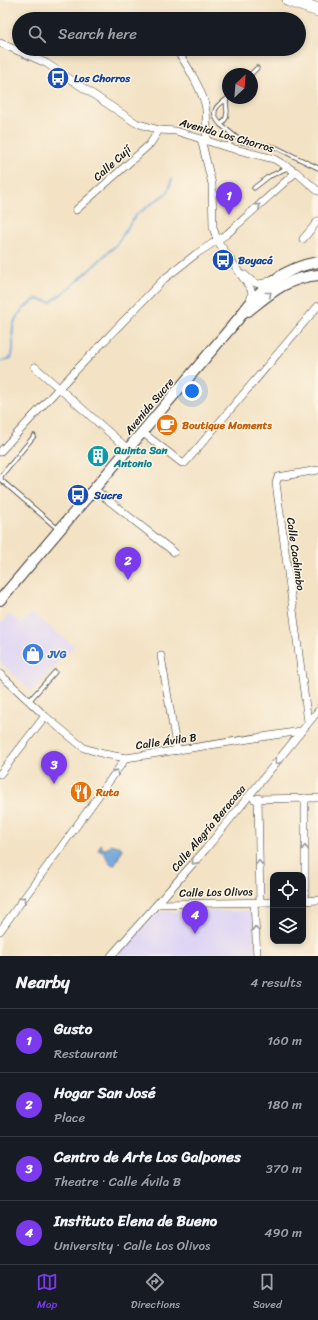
<!DOCTYPE html>
<html lang="en">
<head>
<meta charset="utf-8">
<style>
  :root { --surface:#171b24; --page:#242831; --text:#f1f3f6; --muted:#9ea1a6; --line:#363941; --accent:#7c3aed }
  body { margin:0; font-family:Sriracha,sans-serif; background:var(--page); color:var(--text) }
  .controls { position:absolute; right:12px; bottom:12px; display:grid; overflow:hidden; border-radius:8px; box-shadow:0 2px 6px #0003 }
  .controls button { width:36px; height:36px; display:grid; place-items:center; padding:0; border:0; border-bottom:1px solid var(--line); background:var(--surface); color:var(--text); font:20px sans-serif }
  .compass { position:absolute; left:222px; top:68px; width:36px; height:36px; border-radius:50%; background:var(--surface); box-shadow:0 2px 6px #0003; rotate:26deg }
  .you { position:absolute; left:192px; top:391px; width:14px; height:14px; margin:-10px; border:3px solid #fff; border-radius:50%; background:#1a73e8; box-shadow:0 0 0 6px #1a73e833 }
  .badge { display:grid; place-items:center; width:26px; height:26px; border-radius:50%; background:var(--accent); color:#fff; font-size:13px; font-weight:700 }
  .pin { position:absolute; translate:-50% -33px; filter:drop-shadow(0 1px 2px #0008) }
  .pin::after { content:''; position:absolute; top:21px; width:14px; height:12px; background:inherit; clip-path:polygon(0 0,100% 0,50% 100%) }
  .list { margin:0; padding:0; list-style:none }
  h2 { display:flex; justify-content:space-between; align-items:center; height:52px; margin:0; padding:0 16px; font-size:17px }
  h2 small { font-size:13px; font-weight:400; color:var(--muted) }
  .list li { display:grid; grid-template-columns:26px 1fr auto; gap:12px; align-items:center; box-sizing:border-box; height:64px; padding:0 16px; border-top:1px solid var(--line) }
  .list b { display:block; font-size:15px; white-space:nowrap }
  .list p { margin:0; font-size:13px; white-space:nowrap; color:var(--muted) }
  .list em { font-size:13px; font-style:normal; color:var(--muted) }
  .icon { flex:none; width:22px; height:22px; fill:none; stroke:currentColor; stroke-width:2; stroke-linecap:round; stroke-linejoin:round }
  .map { position:relative; flex:none; width:318px; height:956px; overflow:hidden }
  .search { position:absolute; background:var(--surface); box-shadow:0 2px 6px #0003; left:12px; right:12px; top:12px; height:44px; display:flex; align-items:center; gap:10px; box-sizing:border-box; padding:0 14px; border-radius:22px; color:var(--muted); font-size:15px }
  .sheet { height:308px; background:var(--surface) }
  nav { display:flex; justify-content:space-around; align-items:center; box-sizing:border-box; height:56px; border-top:1px solid var(--line); background:var(--surface); font-size:11px; color:var(--muted) }
  nav a { display:grid; justify-items:center; gap:2px }
  nav .on { color:var(--accent) }
  .map>svg:first-child { display:block }
  .built { fill:#ded5f5 }
  .water { fill:#6da3db; stroke:#44607c }
  .lines { fill:none; stroke-linecap:round; stroke-linejoin:round }
  .stream { stroke:#6da3db; stroke-width:2 }
  .service-casing { stroke:#3c3a35; stroke-width:5 }
  .minor-casing { stroke:#3c3a35; stroke-width:8 }
  .secondary-casing { stroke:#3c3a35; stroke-width:12 }
  .motorway-casing { stroke:#3c3a35; stroke-width:14 }
  .service { stroke:#fff; stroke-width:3.5 }
  .minor { stroke:#fff; stroke-width:7 }
  .secondary { stroke:#fff; stroke-width:10 }
  .motorway { stroke:#fff; stroke-width:13 }
  .oneway { stroke:#999 }
  .labels { text-anchor:middle; stroke-width:3; stroke-linejoin:round; paint-order:stroke }
  .transit-label { font-size:11px; font-weight:bold; fill:#164399; stroke:#fcf5e5; text-anchor:start }
  .street-label { font-size:11px; fill:#1c1c1c; stroke:#fcf5e5 }
  .food-label { font-size:11px; font-weight:bold; fill:#c56008; stroke:#fcf5e5; text-anchor:start }
  .culture-label { font-size:11px; font-weight:bold; fill:#0d838f; stroke:#fcf5e5; text-anchor:start }
  .shop-label { font-size:11px; font-weight:bold; fill:#366cbe; stroke:#fcf5e5; text-anchor:start }
</style>
</head>
<body>
<div class="map">
<svg width="318" height="956" viewBox="0 0 318 956">
  <rect width="100%" height="100%" fill="#fcf5e5"/>
  <filter id="ink" filterUnits="userSpaceOnUse"><feTurbulence type="fractalNoise" baseFrequency=".025" numOctaves="2"/><feDisplacementMap in="SourceGraphic" scale="8" xChannelSelector="R" yChannelSelector="G"/><feConvolveMatrix kernelMatrix="1 2 1 2 8 2 1 2 1" color-interpolation-filters="sRGB"/></filter>
  <filter id="wash" filterUnits="userSpaceOnUse"><feTurbulence type="fractalNoise" baseFrequency=".012" numOctaves="4" result="noise"/><feDisplacementMap in="SourceGraphic" scale="16" xChannelSelector="R" yChannelSelector="G"/><feGaussianBlur stdDeviation="0.9" result="paint"/><feColorMatrix in="noise" values="0 0 0 0 0 0 0 0 0 0 0 0 0 0 0 0 0 1.4 0 .05"/><feComposite in="paint" operator="in"/></filter>
  <g filter="url(#wash)">
    <rect width="100%" height="100%" fill="#f3e2c4"/>
    <!-- built -->
    <g class="built">
      <path d="M32,613L74,646L32,692L0,662V622L2,623L9,614L22,624Z"/>
      <path d="M253,911L255,956H117L157,912Z"/>
    </g>
    <!-- water -->
    <path class="water" d="M101,844L102,848L106,849L110,847V844L121,847L122,850L115,865L110,864L104,853L98,850Z"/>
    <g class="lines">
      <!-- stream -->
      <path class="stream" d="M0,362L11,358C14,352 13,347 13,340C10,320 20,310 36,299L51,302L72,286L116,245L136,215L168,192L172,179"/>
    </g>
  </g>
  <g filter="url(#ink)">
    <g class="lines">
      <!-- service casing -->
      <g class="service-casing">
        <g id="service">
          <path d="M251,74L257,68"/>
          <path d="M228,98L226,100L227,112L226,118L221,125L242,142L275,147L318,168"/>
          <path d="M221,125C211,114 213,107 226,100"/>
          <path d="M228,147L233,135"/>
          <path d="M254,188L268,177L287,168"/>
          <path d="M212,194H223"/>
          <path d="M34,436L1,476V480L58,529"/>
          <path d="M29,701L55,672"/>
        </g>
      </g>
      <!-- minor casing -->
      <g class="minor-casing">
        <g id="minor">
          <path d="M0,43L46,63L136,123L159,130L176,131L223,146L274,159L296,172L318,191"/>
          <path d="M175,49C185,60 205,95 206,110C207,120 206,130 207,141"/>
          <path d="M201,139L212,184L213,227L217,240L250,288L252,292L250,302"/>
          <path d="M76,210L150,144L159,130"/>
          <path d="M303,239L318,221"/>
          <path d="M245,275C253,283 258,287 269,281"/>
          <path d="M35,367L128,449"/>
          <path d="M142,432L182,463H185L318,306"/>
          <path d="M0,452L59,388L164,279L196,254L227,234L296,172"/>
          <path d="M94,489L174,552"/>
          <path d="M161,656L177,751"/>
          <path d="M0,674L45,716L84,748L104,754L126,758L301,731"/>
          <path d="M308,722L276,483L278,477L318,470"/>
          <path d="M0,774L45,716"/>
          <path d="M258,798L260,902"/>
          <path d="M305,798V901"/>
          <path d="M254,799L318,798"/>
          <path d="M303,901L318,900"/>
          <path d="M254,903L257,956"/>
          <path d="M159,904L273,902"/>
          <path d="M0,931L126,758"/>
          <path d="M111,956L205,850L318,711"/>
        </g>
      </g>
      <!-- secondary casing -->
      <g class="secondary-casing">
        <g id="secondary">
          <path d="M248,311C272,292 287,278 318,275"/>
          <path d="M0,600L239,318C259,289 282,268 318,262"/>
        </g>
      </g>
      <!-- motorway casing -->
      <g class="motorway-casing">
        <path id="motorway" d="M289,0L318,10"/>
      </g>
      <!-- service -->
      <use href="#service" class="service"/>
      <!-- minor -->
      <use href="#minor" class="minor"/>
      <!-- secondary -->
      <use href="#secondary" class="secondary"/>
      <!-- motorway -->
      <use href="#motorway" class="motorway"/>
    </g>
    <!-- one-way arrows -->
    <defs><path id="oneway-chevron" d="M-2-3.5L2.5 0L-2 3.5" fill="none" stroke-width="1.6" stroke-linecap="round" stroke-linejoin="round"/></defs>
    <g class="oneway">
      <use href="#oneway-chevron" transform="translate(258 206) rotate(-42)"/>
      <use href="#oneway-chevron" transform="translate(269 294) rotate(-38)"/>
      <use href="#oneway-chevron" transform="translate(277 762) rotate(128)"/>
      <use href="#oneway-chevron" transform="translate(116 772) rotate(-55)"/>
      <use href="#oneway-chevron" transform="translate(305 848) rotate(-90)"/>
      <use href="#oneway-chevron" transform="translate(194 862) rotate(131)"/>
      <use href="#oneway-chevron" transform="translate(259 863) rotate(-91)"/>
      <use href="#oneway-chevron" transform="translate(23 899) rotate(-54)"/>
      <use href="#oneway-chevron" transform="translate(255 929) rotate(-93)"/>
    </g>
  </g>
  <!-- icons -->
  <defs>
    <g id="bus-disc" transform="scale(1.15)"><circle r="9.5" fill="#1a4fb4" stroke="#fcf5e5"/><path d="M-5-6H5V4H4V6H2V4H-2V6H-4V4H-5ZM-3.5-4V0h7V-4ZM-3.5 1.2v1.5H-2V1.2ZM2 1.2v1.5H3.5V1.2Z" fill="#fff"/></g>
    <g id="cafe-disc" transform="scale(1.15)"><circle r="9.5" fill="#e8710a" stroke="#fcf5e5"/><path d="M-5.5-4.5H6V0H3Q3 3.5 0 3.5H-2.5Q-5.5 3.5-5.5 0ZM3-3.2v2h1.7v-2ZM-6 4.5H4V6H-6Z" fill="#fff"/></g>
    <g id="building-disc" transform="scale(1.15)"><circle r="9.5" fill="#0f9aa8" stroke="#fcf5e5"/><path d="M-4-6H4V6H1V3H-1V6H-4ZM-2.5-4.3h1.7v1.8h-1.7ZM.8-4.3h1.7v1.8H.8ZM-2.5-1h1.7V.8h-1.7ZM.8-1h1.7V.8H.8Z" fill="#fff"/></g>
    <g id="shop-disc" transform="scale(1.15)"><circle r="9.5" fill="#3f7fe0" stroke="#fcf5e5"/><path d="M-5-2.5h2.3a2.7 3.5 0 0 1 5.4 0H5L5.5 6h-11ZM-1.5-2.5h3a1.5 2.3 0 0 0-3 0Z" fill="#fff"/></g>
    <g id="restaurant-disc" transform="scale(1.15)"><circle r="9.5" fill="#e8710a" stroke="#fcf5e5"/><path d="M-5-6h1v4h1v-4h1v4h1v-4h1v5L-1.5 .5V6h-2V.5L-5-1ZM5-6V6H3V1.5H1.5Q1.5-4 5-6Z" fill="#fff"/></g>
  </defs>
  <g fill-rule="evenodd">
    <use href="#bus-disc" x="58" y="78"/>
    <use href="#bus-disc" x="223" y="260"/>
    <use href="#cafe-disc" x="167" y="425"/>
    <use href="#building-disc" x="98" y="456"/>
    <use href="#bus-disc" x="78" y="495"/>
    <use href="#shop-disc" x="33" y="654"/>
    <use href="#restaurant-disc" x="81" y="792"/>
  </g>
  <g class="labels">
    <!-- transit labels -->
    <g class="transit-label">
      <text x="74" y="82">Los Chorros</text>
      <text x="238" y="264">Boyacá</text>
      <text x="94" y="499">Sucre</text>
    </g>
    <!-- street labels -->
    <g class="street-label">
      <text transform="translate(227 135) rotate(16)" y="4">Avenida Los Chorros</text>
      <text transform="translate(112 163) rotate(-42)" y="4">Calle Cují</text>
      <text transform="translate(149 406) rotate(-50)" y="4">Avenida Sucre</text>
      <text transform="translate(296 554) rotate(82)" y="4">Calle Cachimbo</text>
      <text transform="translate(166 741) rotate(-8)" y="4">Calle Ávila B</text>
      <text transform="translate(208 828) rotate(-50)" y="4">Calle Alegría Beracasa</text>
      <text transform="translate(216 892) rotate(-1)" y="4">Calle Los Olivos</text>
    </g>
    <!-- food labels -->
    <g class="food-label">
      <text x="182" y="429">Boutique Moments</text>
      <text x="96" y="796">Ruta</text>
    </g>
    <!-- culture labels -->
    <g class="culture-label">
      <text x="114" y="454">Quinta San<tspan x="114" dy="13">Antonio</tspan></text>
    </g>
    <!-- shop labels -->
    <g class="shop-label">
      <text x="48" y="658">JVG</text>
    </g>
  </g>
</svg>
<div class="controls">
<button><svg class="icon" aria-label="locate" viewBox="0 0 24 24"><circle cx="12" cy="12" r="6"/><path d="M12 2v4M12 18v4M2 12h4M18 12h4"/></svg></button>
<button><svg class="icon" aria-label="layers" viewBox="0 0 24 24"><path d="M12 4l9 5-9 5-9-5zM3 14l9 5 9-5"/></svg></button>
</div>
<svg class="compass" viewBox="-18 -18 36 36"><path d="M0-13l5 13h-10z" fill="#e53935"/><path d="M0 13l5-13h-10z" fill="#9ea1a6"/></svg>
<div class="you"></div>
<div class="pin badge" style="left:229px;top:215px">1</div>
<div class="pin badge" style="left:128px;top:580px">2</div>
<div class="pin badge" style="left:54px;top:784px">3</div>
<div class="pin badge" style="left:195px;top:934px">4</div>
<div class="search"><svg class="icon" aria-label="search" viewBox="0 0 24 24"><circle cx="10" cy="10" r="6"/><path d="M15 15l6 6"/></svg>Search here</div>
</div>
<section class="sheet">
<h2>Nearby<small>4 results</small></h2>
<ul class="list">
<li><span class="badge">1</span><div><b>Gusto</b><p>Restaurant</p></div><em>160 m</em></li>
<li><span class="badge">2</span><div><b>Hogar San José</b><p>Place</p></div><em>180 m</em></li>
<li><span class="badge">3</span><div><b>Centro de Arte Los Galpones</b><p>Theatre · Calle Ávila B</p></div><em>370 m</em></li>
<li><span class="badge">4</span><div><b>Instituto Elena de Bueno</b><p>University · Calle Los Olivos</p></div><em>490 m</em></li>
</ul>
</section>
<nav>
<a class="on"><svg class="icon" aria-label="map" viewBox="0 0 24 24"><path d="M3 6l6-2 6 2 6-2v14l-6 2-6-2-6 2zM9 4v14M15 6v14"/></svg>Map</a>
<a><svg class="icon" aria-label="directions" viewBox="0 0 24 24"><path d="M12 3l9 9-9 9-9-9zM9 14v-3h6M13 9l2 2-2 2"/></svg>Directions</a>
<a><svg class="icon" aria-label="saved" viewBox="0 0 24 24"><path d="M7 4h10v16l-5-4-5 4z"/></svg>Saved</a>
</nav>
</body>
</html>
